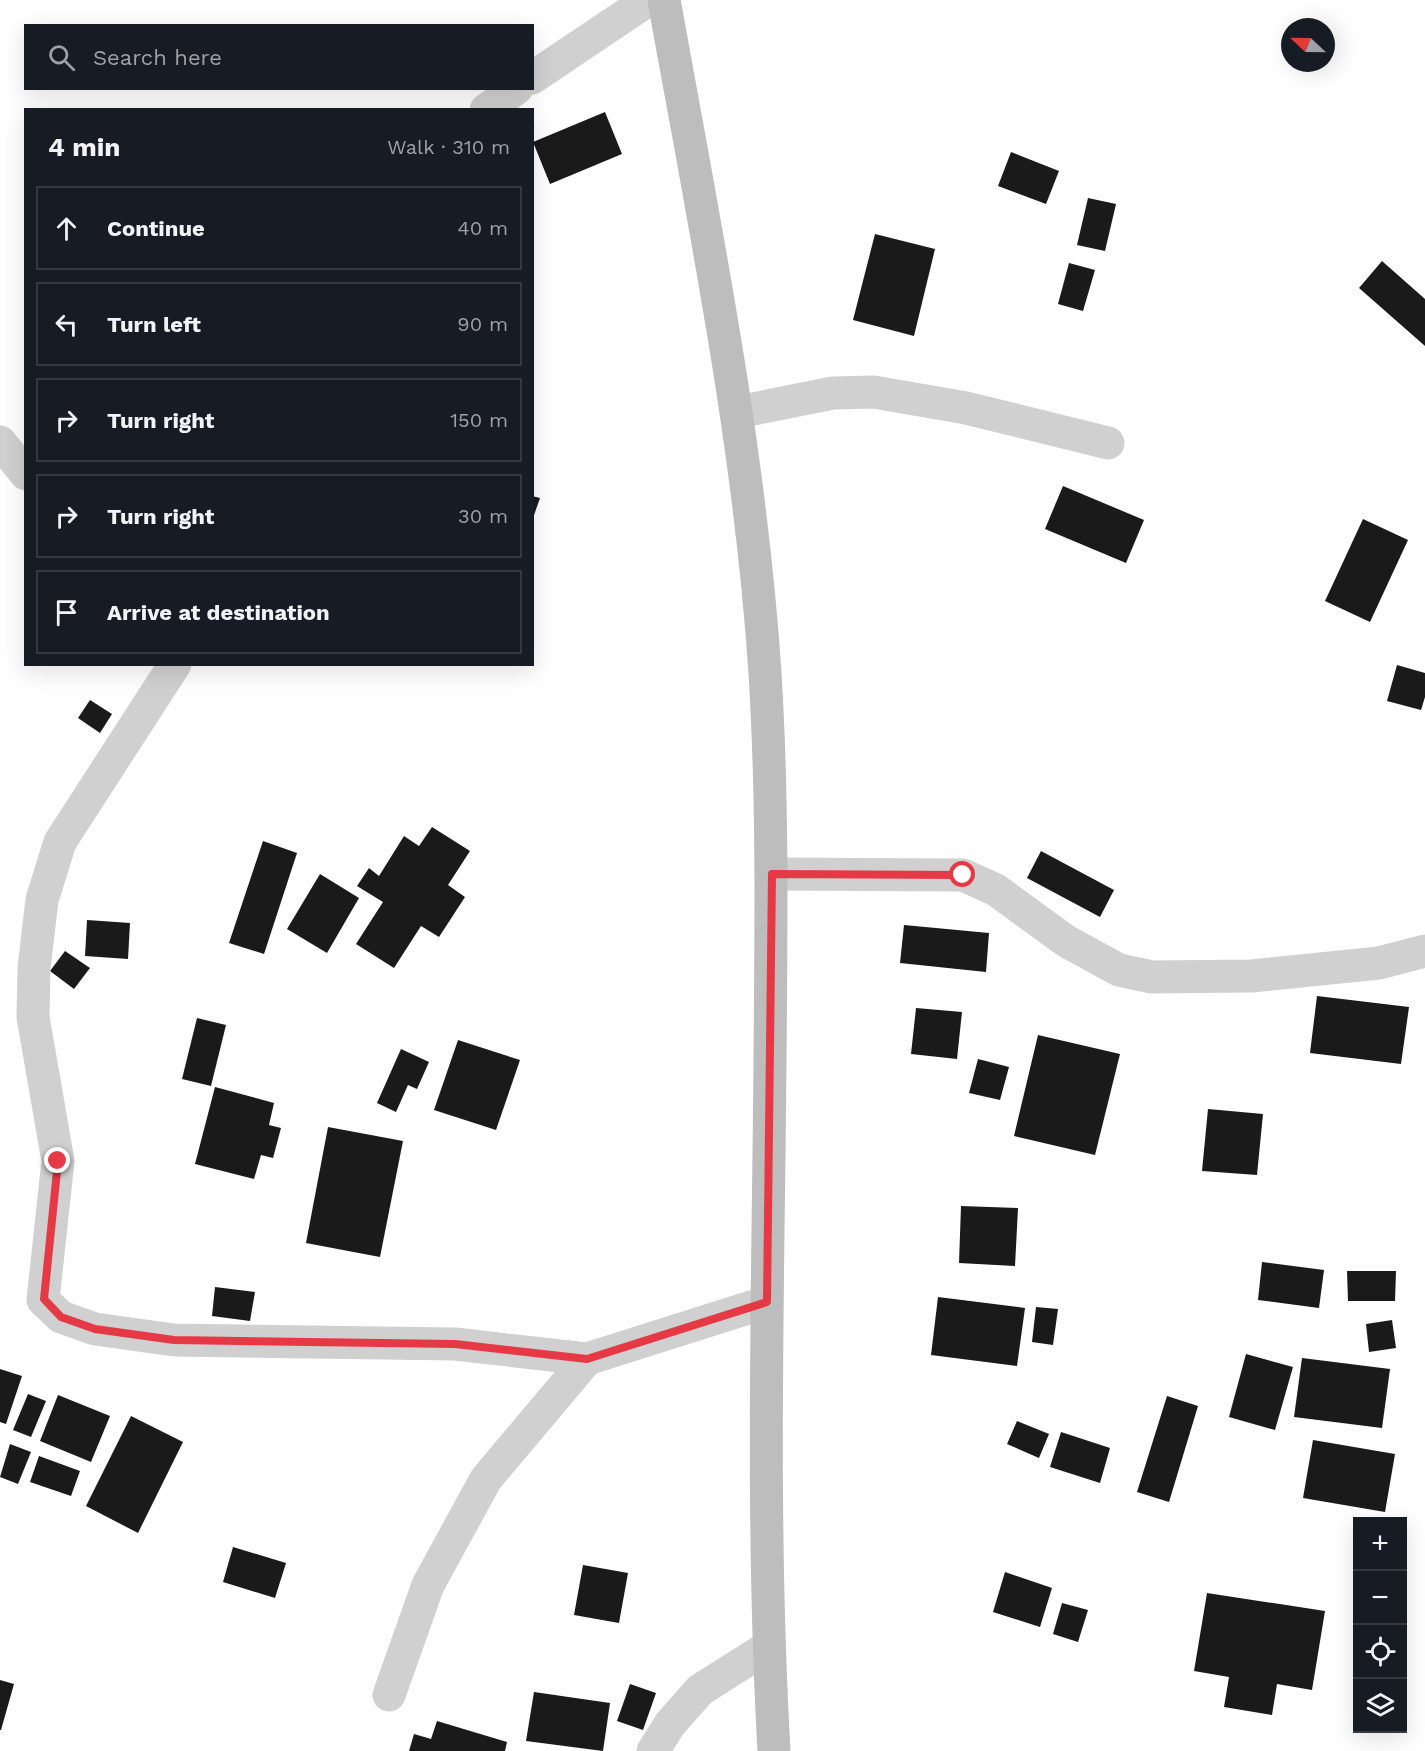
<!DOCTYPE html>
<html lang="en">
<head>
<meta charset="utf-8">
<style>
  :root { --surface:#171b24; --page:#20242c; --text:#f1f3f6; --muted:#9ea1a6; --line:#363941 }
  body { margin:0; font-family:"Work Sans",sans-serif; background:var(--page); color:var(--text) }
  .controls { position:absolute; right:18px; bottom:18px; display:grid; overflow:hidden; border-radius:0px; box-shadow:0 6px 24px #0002 }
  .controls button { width:54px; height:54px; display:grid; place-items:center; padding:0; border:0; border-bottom:2px solid var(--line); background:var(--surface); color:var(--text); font:30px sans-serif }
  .compass { position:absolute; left:1281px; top:18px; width:54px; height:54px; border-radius:50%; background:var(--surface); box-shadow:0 6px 24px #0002; rotate:292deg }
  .stop { position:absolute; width:18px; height:18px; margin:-14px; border:4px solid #e63946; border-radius:50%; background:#fff }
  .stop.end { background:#e63946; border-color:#fff; box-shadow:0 2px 6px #0008 }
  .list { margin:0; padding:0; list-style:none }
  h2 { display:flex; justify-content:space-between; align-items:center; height:78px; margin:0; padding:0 24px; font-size:26px }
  h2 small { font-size:20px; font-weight:400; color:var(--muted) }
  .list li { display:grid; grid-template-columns:39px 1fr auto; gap:18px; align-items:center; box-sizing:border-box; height:84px; margin:0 12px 12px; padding:0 12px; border:2px solid var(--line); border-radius:0px }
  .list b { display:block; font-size:22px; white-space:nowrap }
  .list em { font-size:20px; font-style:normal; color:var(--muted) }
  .icon { flex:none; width:33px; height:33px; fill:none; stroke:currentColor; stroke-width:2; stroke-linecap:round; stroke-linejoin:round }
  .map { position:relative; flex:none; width:1425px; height:1751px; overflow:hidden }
  .search { position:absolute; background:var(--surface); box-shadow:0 6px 24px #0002; left:24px; top:24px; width:510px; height:66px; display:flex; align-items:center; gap:15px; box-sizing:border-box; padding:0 21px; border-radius:0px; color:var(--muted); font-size:22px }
  .panel { position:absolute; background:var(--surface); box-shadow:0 6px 24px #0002; left:24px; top:108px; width:510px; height:558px; border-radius:0px }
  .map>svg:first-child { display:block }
  .building { fill:#1a1a1a }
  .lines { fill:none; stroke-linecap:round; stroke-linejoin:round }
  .street { stroke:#d0d0d0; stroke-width:33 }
  .secondary { stroke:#bdbdbd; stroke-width:33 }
  .route { stroke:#e63946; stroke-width:8 }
</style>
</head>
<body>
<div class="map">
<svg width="1425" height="1751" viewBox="0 0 1425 1751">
  <rect width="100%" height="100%" fill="#fff"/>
  <!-- building -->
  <g class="building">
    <path d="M605,112L622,154L550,184L533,142Z"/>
    <path d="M1011,152L1059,171L1046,204L998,186Z"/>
    <path d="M1088,198L1116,204L1105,251L1077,245Z"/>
    <path d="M875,234L935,249L914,336L853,320Z"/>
    <path d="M1382,261L1425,299V346L1359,288Z"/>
    <path d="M1069,263L1095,270L1083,311L1058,304Z"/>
    <path d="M1063,486L1144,520L1126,563L1045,529Z"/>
    <path d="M532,496L540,498L533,518H532Z"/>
    <path d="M1363,519L1408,540L1370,622L1325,601Z"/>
    <path d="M1397,665L1425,673V697L1421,710L1387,701Z"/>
    <path d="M90,700L112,714L100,733L78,718Z"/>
    <path d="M432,827L470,851L448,885L465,897L439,937L421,926L394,968L356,944L383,902L357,886L369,868L379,876L404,836L419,846Z"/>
    <path d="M263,841L297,853L264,954L229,943Z"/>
    <path d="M1041,851L1114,890L1100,917L1027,878Z"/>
    <path d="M320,874L359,898L327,953L287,929Z"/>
    <path d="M87,920L130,923L128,959L85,956Z"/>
    <path d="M904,925L989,933L986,972L900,963Z"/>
    <path d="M65,951L90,968L74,989L50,971Z"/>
    <path d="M1317,996L1409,1007L1401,1064L1310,1053Z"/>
    <path d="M916,1008L962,1012L957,1059L911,1054Z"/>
    <path d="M197,1018L226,1025L211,1086L182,1079Z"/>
    <path d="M1038,1035L1120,1054L1095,1155L1014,1136Z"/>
    <path d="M458,1040L520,1060L496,1130L434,1110Z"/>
    <path d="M401,1049L429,1062L417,1089L408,1085L396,1112L377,1103Z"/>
    <path d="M978,1059L1009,1067L1000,1100L969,1093Z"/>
    <path d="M215,1087L274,1103L269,1125L281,1128L273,1158L261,1155L254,1179L195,1164Z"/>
    <path d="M1208,1109L1263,1114L1257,1175L1202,1171Z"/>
    <path d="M328,1127L403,1141L380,1257L306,1243Z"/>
    <path d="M961,1206L1018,1208L1015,1266L959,1263Z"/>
    <path d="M1262,1262L1324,1270L1319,1308L1258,1300Z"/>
    <path d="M1347,1271H1396L1395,1301H1348Z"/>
    <path d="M215,1287L255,1292L250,1321L212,1316Z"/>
    <path d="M938,1297L1025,1308L1017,1366L931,1355Z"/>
    <path d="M1036,1307L1058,1309L1053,1345L1032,1342Z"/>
    <path d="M1392,1320L1396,1348L1369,1352L1366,1324Z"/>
    <path d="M1246,1354L1293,1367L1275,1430L1229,1417Z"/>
    <path d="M1302,1358L1390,1369L1382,1428L1294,1417Z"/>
    <path d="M0,1369L22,1376L6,1424L0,1422Z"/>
    <path d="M28,1394L46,1401L31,1437L13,1430Z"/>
    <path d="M58,1395L110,1416L91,1462L40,1441Z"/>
    <path d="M1167,1396L1198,1406L1169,1502L1137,1492Z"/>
    <path d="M131,1416L183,1442L138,1533L86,1506Z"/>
    <path d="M1017,1421L1049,1434L1039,1458L1007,1444Z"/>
    <path d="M1061,1432L1110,1448L1100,1483L1050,1467Z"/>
    <path d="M1313,1440L1395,1454L1385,1512L1303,1498Z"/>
    <path d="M10,1444L31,1452L18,1484L0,1477Z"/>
    <path d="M39,1456L80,1471L71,1496L30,1482Z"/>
    <path d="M233,1547L286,1563L275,1598L223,1582Z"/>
    <path d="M583,1565L628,1573L619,1623L574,1615Z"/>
    <path d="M1005,1572L1052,1588L1040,1627L993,1612Z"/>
    <path d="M1207,1593L1325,1611L1312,1690L1277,1684L1272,1715L1224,1707L1229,1677L1194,1671Z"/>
    <path d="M1062,1603L1088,1610L1078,1642L1053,1634Z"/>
    <path d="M0,1680L14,1684L1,1730H0Z"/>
    <path d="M630,1684L656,1693L643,1730L617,1721Z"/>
    <path d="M534,1692L610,1703L603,1751L526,1741Z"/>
    <path d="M437,1721L507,1742L505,1751H409L414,1734L431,1739Z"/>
  </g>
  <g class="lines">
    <!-- street -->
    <g class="street">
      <path d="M532,78L648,0"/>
      <path d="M486,110L517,88"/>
      <path d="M738,412L833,393L874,392L966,408L1108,443"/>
      <path d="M0,442L26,474"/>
      <path d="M175,664L60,842L42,900L34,968L33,1017L58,1161L43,1300L61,1317L95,1329L174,1340L455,1344L587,1359L767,1302"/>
      <path d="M772,874L963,875L996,890L1066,941L1119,970L1152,977L1251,976L1379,963L1425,951"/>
      <path d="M389,1695L428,1585L486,1479L587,1359"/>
      <path d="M653,1751L670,1724L700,1690L768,1647"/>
    </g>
    <!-- secondary -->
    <path class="secondary" d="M664,0C704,223 750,446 765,673C773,802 771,932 770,1062C768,1291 761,1522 774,1751"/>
  </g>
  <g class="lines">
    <!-- route -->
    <path class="route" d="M58,1161L44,1299L61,1317L95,1329L174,1340L455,1344L587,1359L767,1302L772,874L963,875"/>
  </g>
</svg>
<div class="controls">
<button>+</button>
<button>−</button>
<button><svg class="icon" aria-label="locate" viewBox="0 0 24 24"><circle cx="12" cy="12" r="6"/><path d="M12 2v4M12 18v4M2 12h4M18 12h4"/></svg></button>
<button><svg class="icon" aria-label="layers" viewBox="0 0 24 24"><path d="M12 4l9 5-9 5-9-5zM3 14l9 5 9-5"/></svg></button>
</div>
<svg class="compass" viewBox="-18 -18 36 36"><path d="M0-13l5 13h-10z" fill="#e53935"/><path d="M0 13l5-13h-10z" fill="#9ea1a6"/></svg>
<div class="stop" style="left:963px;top:875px"></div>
<div class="stop end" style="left:58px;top:1161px"></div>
<div class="search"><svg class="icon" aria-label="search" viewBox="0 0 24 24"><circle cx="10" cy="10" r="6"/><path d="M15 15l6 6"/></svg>Search here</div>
<section class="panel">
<h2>4 min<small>Walk · 310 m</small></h2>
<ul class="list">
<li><svg class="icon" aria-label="ahead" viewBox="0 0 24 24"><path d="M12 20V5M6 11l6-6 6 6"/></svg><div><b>Continue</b></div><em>40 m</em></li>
<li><svg class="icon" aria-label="left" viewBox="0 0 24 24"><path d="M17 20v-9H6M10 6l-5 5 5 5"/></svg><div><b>Turn left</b></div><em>90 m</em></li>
<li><svg class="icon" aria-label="right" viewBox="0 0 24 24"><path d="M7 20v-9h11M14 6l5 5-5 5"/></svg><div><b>Turn right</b></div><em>150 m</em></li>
<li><svg class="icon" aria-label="right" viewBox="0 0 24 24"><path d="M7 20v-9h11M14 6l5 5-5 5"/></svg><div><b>Turn right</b></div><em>30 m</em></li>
<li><svg class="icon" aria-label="arrive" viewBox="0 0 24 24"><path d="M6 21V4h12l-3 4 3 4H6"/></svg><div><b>Arrive at destination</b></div></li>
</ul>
</section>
</div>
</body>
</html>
